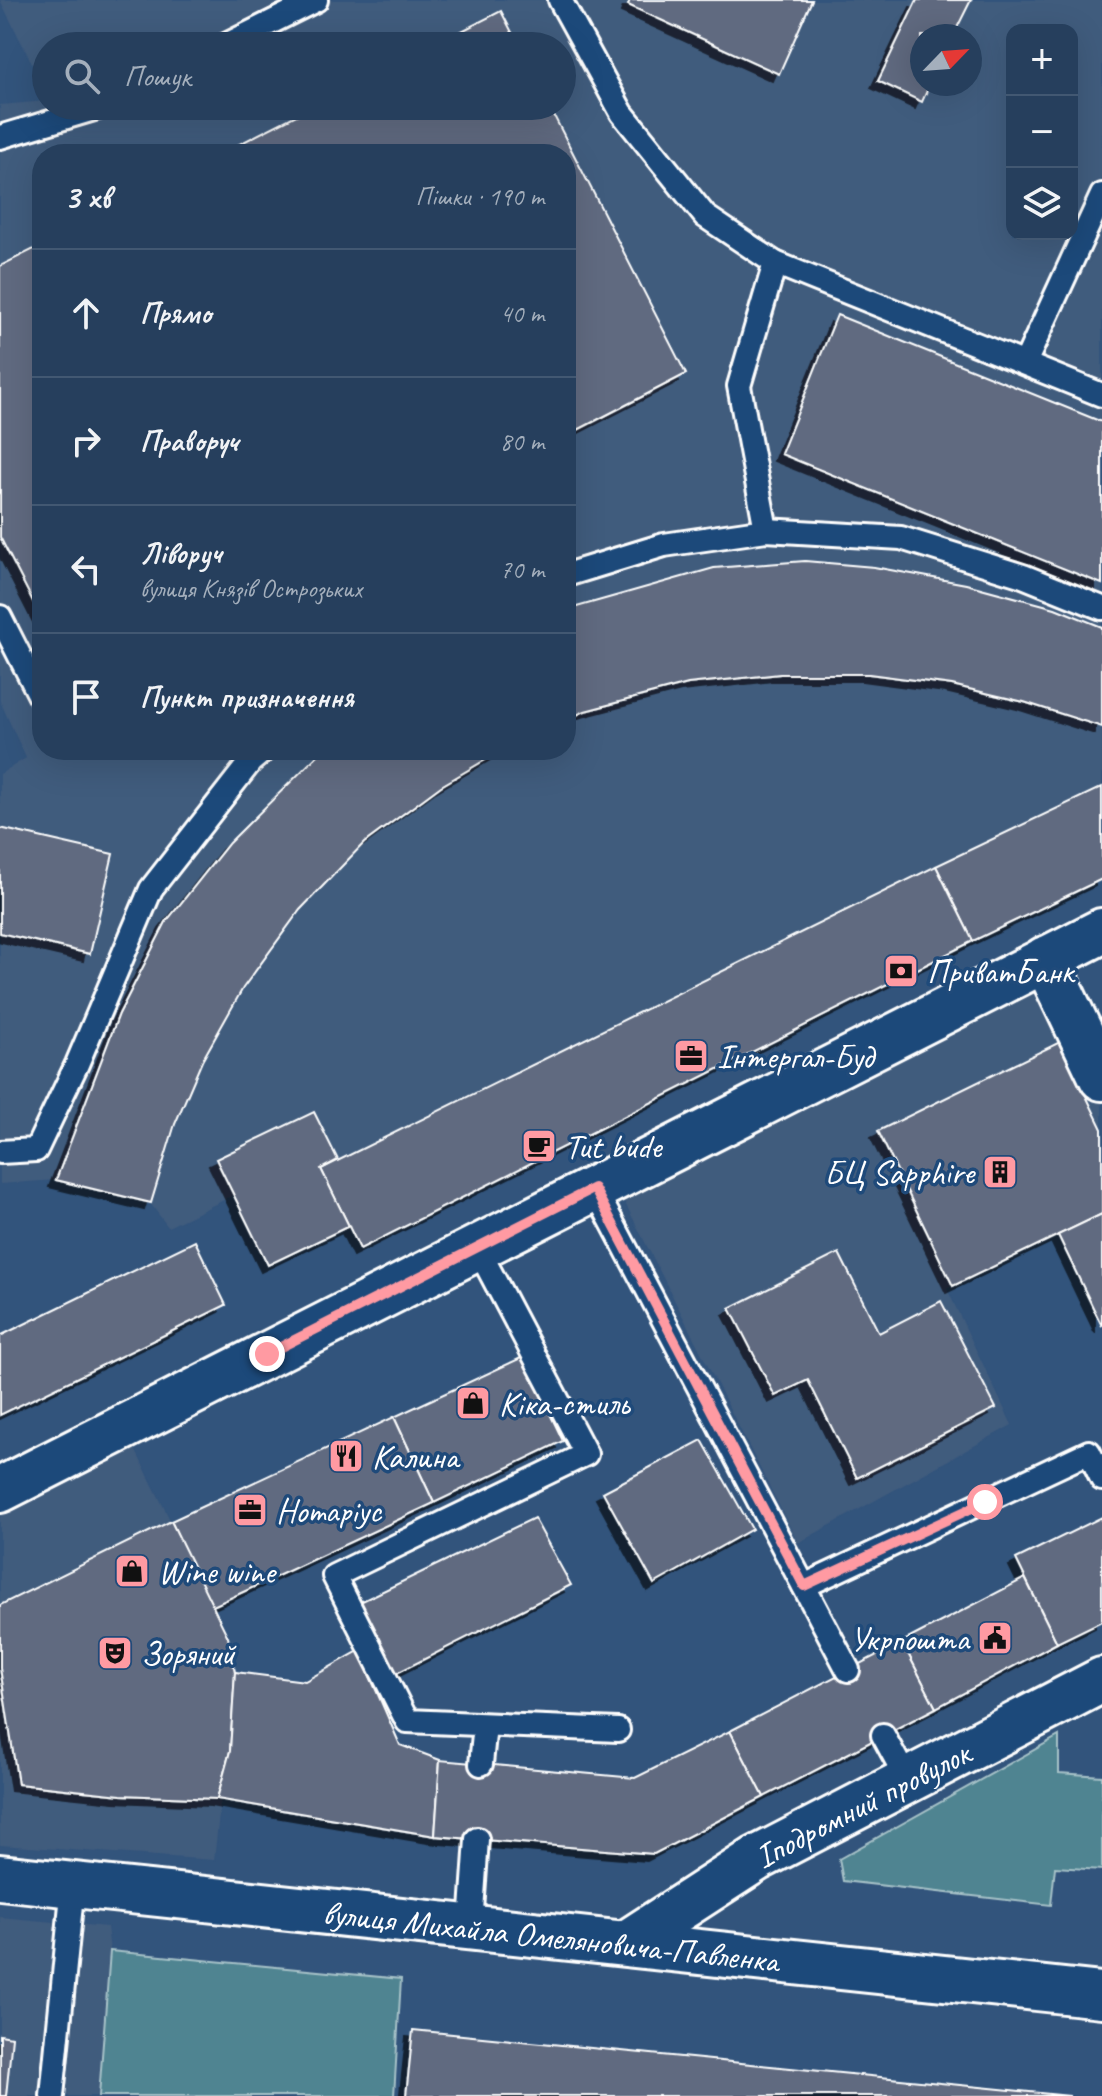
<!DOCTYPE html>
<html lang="uk">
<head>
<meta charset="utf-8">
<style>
  :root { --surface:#263f5d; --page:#324a66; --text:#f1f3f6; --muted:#a4afbc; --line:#425872 }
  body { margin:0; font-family:Caveat,sans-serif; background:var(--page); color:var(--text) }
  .controls { position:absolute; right:24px; top:24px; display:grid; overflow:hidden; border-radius:16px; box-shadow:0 8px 32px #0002 }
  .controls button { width:72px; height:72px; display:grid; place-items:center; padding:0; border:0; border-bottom:2px solid var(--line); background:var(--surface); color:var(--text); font:40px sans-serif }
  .compass { position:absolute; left:910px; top:24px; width:72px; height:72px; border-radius:50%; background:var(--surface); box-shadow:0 8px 32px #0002; rotate:65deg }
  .stop { position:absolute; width:24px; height:24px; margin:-18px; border:6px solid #ff9aa2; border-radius:50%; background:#fff }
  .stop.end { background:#ff9aa2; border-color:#fff; box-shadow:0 2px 8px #0008 }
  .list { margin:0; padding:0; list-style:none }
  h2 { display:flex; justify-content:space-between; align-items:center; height:104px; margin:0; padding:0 32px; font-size:34px }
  h2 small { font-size:26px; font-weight:400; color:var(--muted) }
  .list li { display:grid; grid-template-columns:52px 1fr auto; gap:24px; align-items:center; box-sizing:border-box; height:128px; padding:0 32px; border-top:2px solid var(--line) }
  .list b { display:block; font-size:30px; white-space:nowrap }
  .list p { margin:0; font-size:26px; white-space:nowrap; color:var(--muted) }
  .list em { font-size:26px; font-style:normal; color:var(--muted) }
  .icon { flex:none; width:44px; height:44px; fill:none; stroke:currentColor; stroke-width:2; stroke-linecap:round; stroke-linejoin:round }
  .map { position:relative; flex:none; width:1102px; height:2096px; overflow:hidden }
  .search { position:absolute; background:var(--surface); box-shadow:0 8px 32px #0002; left:32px; top:32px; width:544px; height:88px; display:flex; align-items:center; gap:20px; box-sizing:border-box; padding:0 28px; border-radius:44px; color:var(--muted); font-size:30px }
  .panel { position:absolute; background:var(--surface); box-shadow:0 8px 32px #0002; left:32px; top:144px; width:544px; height:616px; border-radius:32px }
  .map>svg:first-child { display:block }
  .built { fill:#405b7d; fill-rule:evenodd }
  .green { fill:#4f8491; stroke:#a7c2c8; stroke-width:2 }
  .building { fill:#606b80; stroke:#fff; stroke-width:2; filter:url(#shadow) }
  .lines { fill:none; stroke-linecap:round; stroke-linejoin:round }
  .lane-casing { stroke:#fff; stroke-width:28 }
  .street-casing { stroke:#fff; stroke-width:50 }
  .secondary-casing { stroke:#fff; stroke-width:50 }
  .lane { stroke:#1f4a7a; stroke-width:22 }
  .street { stroke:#1f4a7a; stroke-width:44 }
  .secondary { stroke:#1f4a7a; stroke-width:44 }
  .route { stroke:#ff9aa2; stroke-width:10 }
  .labels { text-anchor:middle; stroke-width:7; stroke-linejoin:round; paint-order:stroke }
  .poi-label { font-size:34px; fill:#fff; stroke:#1f4a7a; text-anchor:start }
  .street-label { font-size:34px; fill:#fff; stroke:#1f4a7a }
</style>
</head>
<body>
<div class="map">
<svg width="1102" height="2096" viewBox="0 0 1102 2096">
  <defs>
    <filter id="shadow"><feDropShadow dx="-7" dy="7" stdDeviation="0" flood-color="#0009"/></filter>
  </defs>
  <rect width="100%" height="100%" fill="#32547c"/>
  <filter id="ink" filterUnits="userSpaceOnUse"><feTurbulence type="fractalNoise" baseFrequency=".0125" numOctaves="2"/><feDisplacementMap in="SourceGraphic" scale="16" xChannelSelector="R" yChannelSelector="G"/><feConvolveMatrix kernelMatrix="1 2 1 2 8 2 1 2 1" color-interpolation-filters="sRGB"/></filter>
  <g filter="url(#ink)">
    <!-- built -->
    <g class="built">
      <path d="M0,0H1102V879L268,1265L234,1195L168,1227L150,1203L56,1180L0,1184V774L26,758L0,701V105L46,101V106H562V46H46V91ZM1012,30H1072V234H1012ZM922,36H970V84H922ZM42,154H566V750H42Z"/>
      <path d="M1046,983L1102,1095V1212L947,1289L1012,1425L798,1543L619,1191Z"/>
      <path d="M133,1445L228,1637L235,1672L214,1860L0,1845V1513Z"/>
      <path d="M0,1917L107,1927L110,1951L99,2096H0Z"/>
    </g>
    <!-- green -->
    <g class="green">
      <path d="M1059,1736V1773L1102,1776V1870L1055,1867L1051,1905L843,1881L839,1859Z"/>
      <path d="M110,1951L401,1979L394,2096H99Z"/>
    </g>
    <!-- building -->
    <g class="building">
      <path d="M630,0H812L779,74L628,5Z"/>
      <path d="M917,0H971L953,36H922V84H930L922,102L878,81Z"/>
      <path d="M501,11L519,46H432Z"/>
      <path d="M314,106H549L686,374L566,436V154H220Z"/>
      <path d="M42,245V619L0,537V266Z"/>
      <path d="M837,315L1102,422V584L781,454Z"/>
      <path d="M805,561L874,567L966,584L1055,608L1102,627V727L1024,702L952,685L869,674H780L688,684L585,711L566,720V610L714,568Z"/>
      <path d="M323,750H502L441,786L364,843L300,910L243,988L202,1061L175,1124L151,1203L56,1180L119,1014L166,922L229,843Z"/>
      <path d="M1102,787V879L973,941L936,866Z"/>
      <path d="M0,828L113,854L90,954L0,933Z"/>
      <path d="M936,866L973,941L360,1249L321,1169Z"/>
      <path d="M1060,1042L1102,1129V1214L953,1286L878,1131Z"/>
      <path d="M314,1112L338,1160L321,1169L349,1226L268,1265L216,1159Z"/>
      <path d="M1102,1214V1326L1058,1235Z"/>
      <path d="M195,1241L226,1305L0,1415V1336Z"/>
      <path d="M839,1253L879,1333L941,1301L996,1408L857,1478L808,1380L775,1396L730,1308Z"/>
      <path d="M523,1357L563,1441L434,1503L394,1417Z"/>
      <path d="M394,1417L434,1503L211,1607L171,1521Z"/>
      <path d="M702,1440L752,1529L654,1584L603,1492Z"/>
      <path d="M1102,1517V1621L1057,1643L1016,1559Z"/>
      <path d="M534,1518L571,1585L393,1675L358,1603Z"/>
      <path d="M171,1521L228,1637L235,1672L230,1751L217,1799L121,1795L18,1784L0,1668V1605Z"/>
      <path d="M1025,1578L1057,1643L936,1708L902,1642Z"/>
      <path d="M902,1642L936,1708L764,1797L730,1731Z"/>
      <path d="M359,1651L400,1745L440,1760L435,1836L217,1799L230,1751L235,1672L305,1681Z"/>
      <path d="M730,1731L764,1797L654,1854L435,1836L440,1760L635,1778Z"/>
      <path d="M413,2030L1070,2096H406Z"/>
      <path d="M0,2035L12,2037L6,2096H0Z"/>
    </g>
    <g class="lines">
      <!-- lane casing -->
      <g class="lane-casing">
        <g id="lane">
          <path d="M560,0L622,113L705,216L775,263L1102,395"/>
          <path d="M224,46L316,0"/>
          <path d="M0,137L104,106"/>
          <path d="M1025,363L1102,195"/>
          <path d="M766,530L739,386L775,263"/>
          <path d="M566,575L664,545L766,530L901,538L1023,576L1102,608"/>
          <path d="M0,617L42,700"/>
          <path d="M0,1152L36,1150L77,1064L151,889L251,761L264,750"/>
          <path d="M594,1188L848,1670"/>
          <path d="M477,1247L586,1454L334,1576L407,1721L618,1730"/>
          <path d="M804,1586L1089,1452L1102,1479"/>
          <path d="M883,1735L908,1781"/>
          <path d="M481,1764L485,1725"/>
          <path d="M471,1925L477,1839"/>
          <path d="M52,2096L73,1884"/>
        </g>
      </g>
      <!-- street casing -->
      <g class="street-casing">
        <g id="street">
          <path d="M1045,959L1102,1078"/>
          <path id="s1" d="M628,1942L756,1859L1102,1680"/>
        </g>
      </g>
      <!-- secondary casing -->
      <g class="secondary-casing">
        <g id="secondary">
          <path d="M0,1490L1102,931"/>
          <path id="s2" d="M0,1877L1102,1995"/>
        </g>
      </g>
      <!-- lane -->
      <use href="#lane" class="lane"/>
      <!-- street -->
      <use href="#street" class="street"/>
      <!-- secondary -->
      <use href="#secondary" class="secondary"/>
    </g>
  </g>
  <g class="lines" filter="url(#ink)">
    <!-- route -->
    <path class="route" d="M267,1354L594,1188L804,1586L985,1502"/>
  </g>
  <!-- icons -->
  <defs>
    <g id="bank-square" transform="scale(1.8)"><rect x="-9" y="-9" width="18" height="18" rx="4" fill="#ff9aa2" stroke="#1f4a7a"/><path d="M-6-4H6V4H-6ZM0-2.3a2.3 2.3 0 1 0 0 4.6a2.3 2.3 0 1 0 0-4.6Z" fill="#111"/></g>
    <g id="office-square" transform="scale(1.8)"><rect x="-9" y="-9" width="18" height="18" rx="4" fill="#ff9aa2" stroke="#1f4a7a"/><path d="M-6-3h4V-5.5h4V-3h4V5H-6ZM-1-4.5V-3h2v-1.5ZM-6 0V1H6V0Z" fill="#111"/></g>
    <g id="cafe-square" transform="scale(1.8)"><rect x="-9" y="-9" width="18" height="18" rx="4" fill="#ff9aa2" stroke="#1f4a7a"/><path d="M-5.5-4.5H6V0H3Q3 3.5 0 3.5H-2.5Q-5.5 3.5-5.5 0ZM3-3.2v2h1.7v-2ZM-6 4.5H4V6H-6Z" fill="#111"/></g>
    <g id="building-square" transform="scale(1.8)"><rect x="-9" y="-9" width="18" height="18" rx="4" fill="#ff9aa2" stroke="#1f4a7a"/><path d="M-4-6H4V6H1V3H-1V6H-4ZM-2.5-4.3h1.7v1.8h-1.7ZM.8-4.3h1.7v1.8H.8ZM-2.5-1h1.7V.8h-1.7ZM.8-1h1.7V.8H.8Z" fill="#111"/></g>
    <g id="shop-square" transform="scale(1.8)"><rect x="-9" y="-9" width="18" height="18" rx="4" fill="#ff9aa2" stroke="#1f4a7a"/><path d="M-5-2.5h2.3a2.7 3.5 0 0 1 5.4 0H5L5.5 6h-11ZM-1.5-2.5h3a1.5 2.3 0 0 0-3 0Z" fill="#111"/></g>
    <g id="restaurant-square" transform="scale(1.8)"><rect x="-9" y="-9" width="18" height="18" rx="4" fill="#ff9aa2" stroke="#1f4a7a"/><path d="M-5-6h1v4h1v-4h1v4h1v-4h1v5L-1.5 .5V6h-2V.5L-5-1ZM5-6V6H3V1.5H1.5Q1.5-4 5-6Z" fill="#111"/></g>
    <g id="civic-square" transform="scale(1.8)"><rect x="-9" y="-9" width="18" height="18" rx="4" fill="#ff9aa2" stroke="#1f4a7a"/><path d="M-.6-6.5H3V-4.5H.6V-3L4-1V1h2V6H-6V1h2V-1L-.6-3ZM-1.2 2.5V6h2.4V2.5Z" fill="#111"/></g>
    <g id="theatre-square" transform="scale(1.8)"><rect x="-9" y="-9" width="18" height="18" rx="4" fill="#ff9aa2" stroke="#1f4a7a"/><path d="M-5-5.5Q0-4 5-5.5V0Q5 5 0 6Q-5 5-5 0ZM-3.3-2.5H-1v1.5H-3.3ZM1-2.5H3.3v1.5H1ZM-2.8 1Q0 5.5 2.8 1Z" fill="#111"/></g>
  </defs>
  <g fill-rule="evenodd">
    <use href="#bank-square" x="901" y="971"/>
    <use href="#office-square" x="691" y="1056"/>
    <use href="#cafe-square" x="539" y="1146"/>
    <use href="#building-square" x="1000" y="1172"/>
    <use href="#shop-square" x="473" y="1403"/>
    <use href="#restaurant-square" x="346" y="1456"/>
    <use href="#office-square" x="250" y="1510"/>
    <use href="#shop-square" x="132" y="1571"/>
    <use href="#civic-square" x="995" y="1638"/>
    <use href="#theatre-square" x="115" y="1653"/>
  </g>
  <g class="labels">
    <!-- poi labels -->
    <g class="poi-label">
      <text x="927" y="983">ПриватБанк</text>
      <text x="717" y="1068">Інтергал-Буд</text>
      <text x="565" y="1158">Tut bude</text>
      <text x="974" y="1184" text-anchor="end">БЦ Sapphire</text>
      <text x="499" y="1415">Кіка-стиль</text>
      <text x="372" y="1468">Калина</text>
      <text x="276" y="1522">Нотаріус</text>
      <text x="158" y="1583">Wine wine</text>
      <text x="969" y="1650" text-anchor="end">Укрпошта</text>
      <text x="141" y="1665">Зоряний</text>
    </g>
    <!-- street labels -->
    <g class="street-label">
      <text dy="12" stroke="none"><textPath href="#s1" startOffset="272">Іподромний провулок</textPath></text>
      <text dy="12" stroke="none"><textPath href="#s2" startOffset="554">вулиця Михайла Омеляновича-Павленка</textPath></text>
    </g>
  </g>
</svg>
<div class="controls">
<button>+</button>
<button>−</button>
<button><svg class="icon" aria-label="layers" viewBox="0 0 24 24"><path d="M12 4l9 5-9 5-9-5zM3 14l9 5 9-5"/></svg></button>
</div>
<svg class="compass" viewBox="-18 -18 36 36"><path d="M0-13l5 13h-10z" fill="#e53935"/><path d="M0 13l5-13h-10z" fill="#a4afbc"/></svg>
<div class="stop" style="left:985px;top:1502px"></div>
<div class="stop end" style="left:267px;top:1354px"></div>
<div class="search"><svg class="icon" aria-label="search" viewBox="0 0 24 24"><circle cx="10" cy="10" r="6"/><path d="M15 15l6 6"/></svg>Пошук</div>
<section class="panel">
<h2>3 хв<small>Пішки · 190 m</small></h2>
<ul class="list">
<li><svg class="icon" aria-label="ahead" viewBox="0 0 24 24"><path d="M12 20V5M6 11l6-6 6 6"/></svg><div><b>Прямо</b></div><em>40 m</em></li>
<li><svg class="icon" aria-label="right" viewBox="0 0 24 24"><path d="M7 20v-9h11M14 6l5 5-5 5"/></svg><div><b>Праворуч</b></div><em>80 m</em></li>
<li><svg class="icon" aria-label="left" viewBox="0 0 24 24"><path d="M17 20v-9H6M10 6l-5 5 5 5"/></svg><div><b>Ліворуч</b><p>вулиця Князів Острозьких</p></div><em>70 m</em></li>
<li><svg class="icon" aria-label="arrive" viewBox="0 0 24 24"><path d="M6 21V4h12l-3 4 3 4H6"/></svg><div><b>Пункт призначення</b></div></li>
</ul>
</section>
</div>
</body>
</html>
